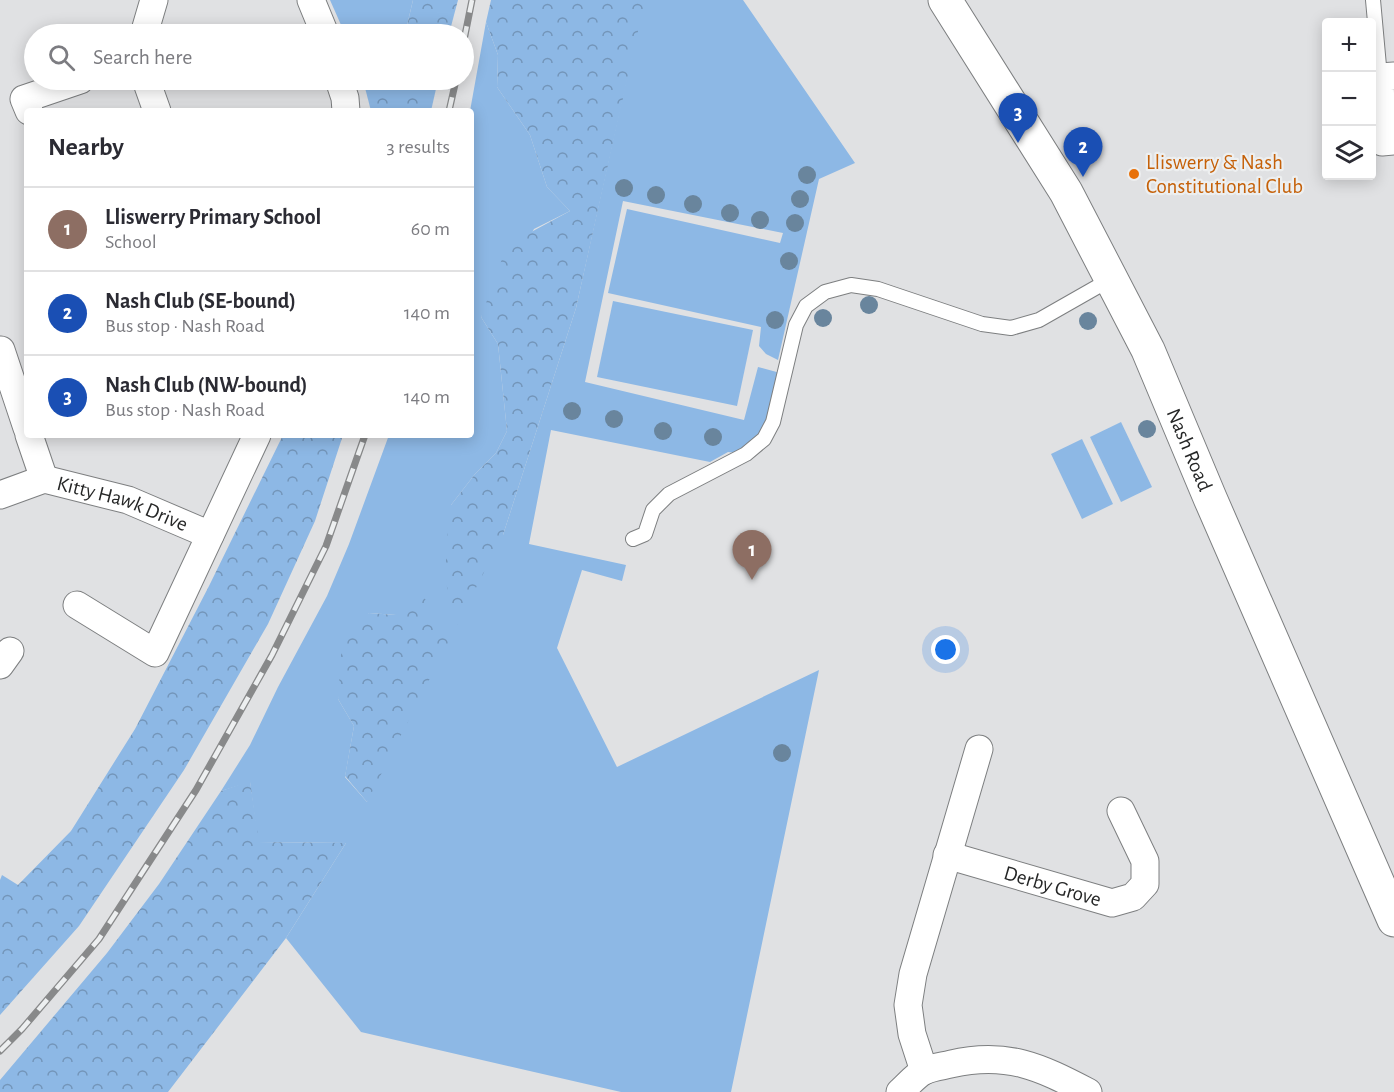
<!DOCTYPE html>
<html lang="en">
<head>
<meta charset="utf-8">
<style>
  :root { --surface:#fff; --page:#f7f7f7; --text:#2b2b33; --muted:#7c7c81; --line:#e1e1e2; --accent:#ea580c }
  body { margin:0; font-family:"Alegreya Sans",sans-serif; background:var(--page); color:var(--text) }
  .controls { position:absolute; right:18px; top:18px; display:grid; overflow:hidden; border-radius:6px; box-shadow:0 3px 15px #0003 }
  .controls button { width:54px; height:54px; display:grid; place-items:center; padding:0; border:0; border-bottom:2px solid var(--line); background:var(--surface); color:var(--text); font:30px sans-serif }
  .you { position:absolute; left:946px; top:650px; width:21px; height:21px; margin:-15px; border:4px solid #fff; border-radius:50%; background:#1a73e8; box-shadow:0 0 0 9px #1a73e833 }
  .badge { display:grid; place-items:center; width:39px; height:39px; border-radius:50%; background:var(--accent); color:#fff; font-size:20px; font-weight:700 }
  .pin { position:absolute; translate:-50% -50px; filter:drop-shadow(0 2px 3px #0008) }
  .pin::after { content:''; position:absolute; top:32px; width:21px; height:18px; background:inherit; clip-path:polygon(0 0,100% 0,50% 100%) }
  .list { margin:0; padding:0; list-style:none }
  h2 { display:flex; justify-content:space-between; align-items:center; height:78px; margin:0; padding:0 24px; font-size:26px }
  h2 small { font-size:20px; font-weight:400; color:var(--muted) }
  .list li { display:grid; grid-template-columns:39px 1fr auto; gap:18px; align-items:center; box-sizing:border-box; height:84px; padding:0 24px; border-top:2px solid var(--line) }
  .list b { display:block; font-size:22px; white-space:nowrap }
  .list p { margin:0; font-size:20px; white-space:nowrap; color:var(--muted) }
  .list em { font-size:20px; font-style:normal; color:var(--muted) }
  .icon { flex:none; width:33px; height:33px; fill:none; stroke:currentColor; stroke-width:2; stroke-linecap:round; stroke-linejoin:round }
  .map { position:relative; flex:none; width:1394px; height:1092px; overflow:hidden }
  .search { position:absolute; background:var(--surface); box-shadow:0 3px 15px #0003; left:24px; top:24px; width:450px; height:66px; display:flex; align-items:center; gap:15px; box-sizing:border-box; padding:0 21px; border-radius:33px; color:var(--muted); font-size:22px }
  .panel { position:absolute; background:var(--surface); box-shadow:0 3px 15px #0003; left:24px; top:108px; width:450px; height:330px; border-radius:6px }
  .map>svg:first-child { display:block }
  .green { fill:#8db8e5; fill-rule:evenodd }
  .forest { fill:url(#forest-crowns) }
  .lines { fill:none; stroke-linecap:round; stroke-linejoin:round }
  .lane-casing { stroke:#7d7f80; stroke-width:16 }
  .street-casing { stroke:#7d7f80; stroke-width:29 }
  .secondary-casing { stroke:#7d7f80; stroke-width:35 }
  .lane { stroke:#fff; stroke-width:14 }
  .street { stroke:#fff; stroke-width:27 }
  .secondary { stroke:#fff; stroke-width:33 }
  .rail-casing { stroke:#88898a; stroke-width:7 }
  .rail { stroke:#edeff0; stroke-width:4.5; stroke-dasharray:14; stroke-linecap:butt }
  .tree { fill:#69859d }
  .food-dot { fill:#e8710a; stroke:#edeff0; stroke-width:2 }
  .labels { text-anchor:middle; stroke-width:4.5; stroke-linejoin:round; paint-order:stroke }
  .food-label { font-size:21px; fill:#c56008; stroke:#edeff0; text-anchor:start }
  .street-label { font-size:21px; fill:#252626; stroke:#edeff0 }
</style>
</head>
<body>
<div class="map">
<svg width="1394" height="1092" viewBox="0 0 1394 1092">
  <defs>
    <pattern id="forest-crowns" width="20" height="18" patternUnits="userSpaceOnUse" patternTransform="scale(1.5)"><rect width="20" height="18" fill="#8db8e5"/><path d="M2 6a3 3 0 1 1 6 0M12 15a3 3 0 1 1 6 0" fill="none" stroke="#7395b9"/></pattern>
  </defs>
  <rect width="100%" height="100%" fill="#e0e1e3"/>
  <!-- green -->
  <g class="green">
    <path d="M330,0H413L405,34H345Z"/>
    <path d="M644,0H743L855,163L819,179L778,360L766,354L759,346L761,327L608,293L627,209L780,243L783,233L623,201L585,382L744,420L758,367L784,374L773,422L746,454L728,452L710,462L551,430L529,544L626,565L622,581L582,570L557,648L617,767L819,670L731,1092H621L361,1032L286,938L346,843L258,842L250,782L221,791L250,745L278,687L327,596L349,544L389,435H471L470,111L486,22L498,55L497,87L530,135L547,187L570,211L534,229L481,317L498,344L507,431L496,453L475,474L451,505L503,535L576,308ZM369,613L396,615L367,802L345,777L354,726L338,699Z"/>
    <path d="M613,301L753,330L737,406L597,377Z"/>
    <path d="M1121,422L1152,487L1121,502L1090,437Z"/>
    <path d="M1082,439L1113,504L1082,519L1051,454Z"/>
  </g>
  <!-- forest -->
  <g class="forest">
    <path d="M413,0H458L449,34H405Z"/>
    <path d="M491,0H645L576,308L503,535L457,625L446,583V546L451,505L475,474L496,453L507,431L498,344L481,317L507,245L570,211L547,187L530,135L497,87L498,55L486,22Z"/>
    <path d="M363,80H438L431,111H371Z"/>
    <path d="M283,435H343L315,521L268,624L184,770L79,926L0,1015V880L2,875L18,885L71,831L135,729L209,586Z"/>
    <path d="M424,597L449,641L367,802L345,776L354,726L338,699L341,655L348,633L369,613L396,615Z"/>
    <path d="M250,781L259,842L346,843L286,938L168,1092H0V1080L107,953L159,884L221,791Z"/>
  </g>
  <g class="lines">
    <!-- lane casing -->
    <g class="lane-casing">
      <g id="lane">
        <path d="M1373,0L1380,77"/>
        <path d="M633,539L645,534L653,510L669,494L746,454L764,439L773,422L796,325L806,306L825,292L851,285L878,289L982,324L1011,328L1039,320L1111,279"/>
      </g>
    </g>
    <!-- street casing -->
    <g class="street-casing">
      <g id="street">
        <path d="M311,0L325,34"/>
        <path d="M144,34L154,0"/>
        <path d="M1394,76L1380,77L1382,142L1394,141"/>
        <path d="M146,80L157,111"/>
        <path d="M339,80L345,98L346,111"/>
        <path d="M29,111L24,99L80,80"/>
        <path d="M1,350L27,428"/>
        <path d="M29,435L44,479"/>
        <path id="s1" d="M0,495L44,479L128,500L210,535"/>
        <path d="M77,605L155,653L257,435"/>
        <path d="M0,665L10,651"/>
        <path id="s2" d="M947,855L1112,903L1133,897L1145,884V861L1121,811"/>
        <path d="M924,1071L912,1034L908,1005L913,974L979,749"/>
        <path d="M900,1092C907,1086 916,1075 924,1071C932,1067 943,1066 951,1064C1007,1051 1040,1067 1088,1092"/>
      </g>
    </g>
    <!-- secondary casing -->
    <g class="secondary-casing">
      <g id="secondary">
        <path id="s3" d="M945,0L1066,192L1148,350L1210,498L1394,920"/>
      </g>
    </g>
    <!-- lane -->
    <use href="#lane" class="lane"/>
    <!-- street -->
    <use href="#street" class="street"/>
    <!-- secondary -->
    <use href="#secondary" class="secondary"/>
    <!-- rail casing -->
    <g class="rail-casing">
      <g id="rail">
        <path d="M464,40L472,0"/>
        <path d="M449,111L456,80"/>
        <path d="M0,1051L22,1029L99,939L196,790L272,655L326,546L365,435"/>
      </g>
    </g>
    <!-- rail -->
    <use href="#rail" class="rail"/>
  </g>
  <!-- trees -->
  <g class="tree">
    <circle cx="807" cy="175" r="9"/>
    <circle cx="624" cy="188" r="9"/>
    <circle cx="656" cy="195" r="9"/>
    <circle cx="800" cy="199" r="9"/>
    <circle cx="693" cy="204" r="9"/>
    <circle cx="730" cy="213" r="9"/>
    <circle cx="760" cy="220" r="9"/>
    <circle cx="795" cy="223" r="9"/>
    <circle cx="789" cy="261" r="9"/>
    <circle cx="869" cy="305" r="9"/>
    <circle cx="823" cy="318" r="9"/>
    <circle cx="775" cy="320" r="9"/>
    <circle cx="1088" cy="321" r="9"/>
    <circle cx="572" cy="411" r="9"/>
    <circle cx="614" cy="419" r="9"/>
    <circle cx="1147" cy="429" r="9"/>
    <circle cx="663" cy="431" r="9"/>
    <circle cx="713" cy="437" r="9"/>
    <circle cx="782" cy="753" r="9"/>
  </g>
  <!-- markers -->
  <circle class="food-dot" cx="1134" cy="174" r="6"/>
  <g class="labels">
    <!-- food labels -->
    <g class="food-label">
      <text x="1146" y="169">Lliswerry &amp; Nash<tspan x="1146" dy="24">Constitutional Club</tspan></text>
    </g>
    <!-- street labels -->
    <g class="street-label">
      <text dy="7" stroke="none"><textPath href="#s3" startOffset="513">Nash Road</textPath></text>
      <text dy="7" stroke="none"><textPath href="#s1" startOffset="129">Kitty Hawk Drive</textPath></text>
      <text dy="7" stroke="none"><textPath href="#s2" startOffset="110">Derby Grove</textPath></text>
    </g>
  </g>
</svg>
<div class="controls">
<button>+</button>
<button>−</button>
<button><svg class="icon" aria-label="layers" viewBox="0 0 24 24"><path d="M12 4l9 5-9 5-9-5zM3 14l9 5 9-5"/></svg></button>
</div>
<div class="you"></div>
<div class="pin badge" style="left:752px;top:580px;background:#8d6e63">1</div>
<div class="pin badge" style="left:1083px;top:177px;background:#1a4fb4">2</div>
<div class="pin badge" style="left:1018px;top:143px;background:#1a4fb4">3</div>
<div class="search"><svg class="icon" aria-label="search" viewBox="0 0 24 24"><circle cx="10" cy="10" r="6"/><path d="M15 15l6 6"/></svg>Search here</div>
<section class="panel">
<h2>Nearby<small>3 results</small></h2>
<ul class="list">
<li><span class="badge" style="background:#8d6e63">1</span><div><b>Lliswerry Primary School</b><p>School</p></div><em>60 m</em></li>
<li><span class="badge" style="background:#1a4fb4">2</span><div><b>Nash Club (SE-bound)</b><p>Bus stop · Nash Road</p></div><em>140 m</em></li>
<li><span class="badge" style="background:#1a4fb4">3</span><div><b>Nash Club (NW-bound)</b><p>Bus stop · Nash Road</p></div><em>140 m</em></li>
</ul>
</section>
</div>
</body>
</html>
